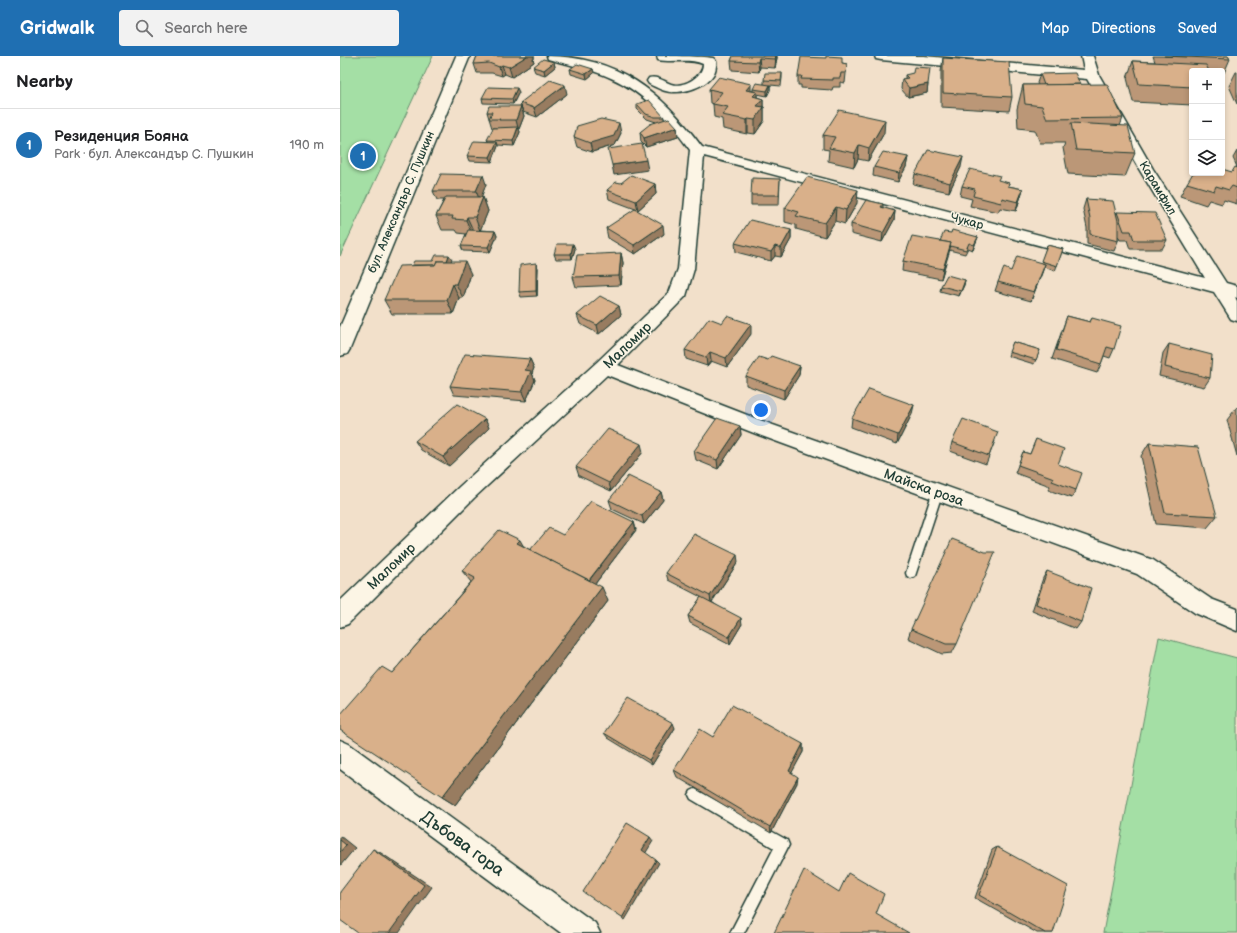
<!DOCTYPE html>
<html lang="en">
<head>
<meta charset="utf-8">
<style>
  :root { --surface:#fff; --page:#f2f2f2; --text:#202124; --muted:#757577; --line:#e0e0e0; --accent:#1f6fb2 }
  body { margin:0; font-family:"Balsamiq Sans",sans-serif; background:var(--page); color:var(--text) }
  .controls { position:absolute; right:12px; top:12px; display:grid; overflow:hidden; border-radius:4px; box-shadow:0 2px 6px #0003 }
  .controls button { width:36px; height:36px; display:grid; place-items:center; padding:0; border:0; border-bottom:1px solid var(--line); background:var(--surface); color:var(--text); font:20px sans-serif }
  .you { position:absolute; left:421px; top:354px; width:14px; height:14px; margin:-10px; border:3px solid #fff; border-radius:50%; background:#1a73e8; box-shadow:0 0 0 6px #1a73e833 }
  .badge { display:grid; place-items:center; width:26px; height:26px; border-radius:50%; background:var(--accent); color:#fff; font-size:13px; font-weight:700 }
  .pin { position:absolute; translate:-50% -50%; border:2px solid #fff; box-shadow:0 1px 4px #0006 }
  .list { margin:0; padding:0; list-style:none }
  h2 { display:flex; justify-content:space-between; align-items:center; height:52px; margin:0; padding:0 16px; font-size:17px }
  h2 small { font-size:13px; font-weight:400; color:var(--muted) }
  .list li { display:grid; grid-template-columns:26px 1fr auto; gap:12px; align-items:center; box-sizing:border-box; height:72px; padding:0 16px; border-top:1px solid var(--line) }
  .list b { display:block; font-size:15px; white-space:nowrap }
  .list p { margin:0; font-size:13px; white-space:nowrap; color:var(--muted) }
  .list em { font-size:13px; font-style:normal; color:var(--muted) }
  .icon { flex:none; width:22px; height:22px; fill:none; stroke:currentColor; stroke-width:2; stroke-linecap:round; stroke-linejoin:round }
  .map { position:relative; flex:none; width:897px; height:877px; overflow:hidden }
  header { display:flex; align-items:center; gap:24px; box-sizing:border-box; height:56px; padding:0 20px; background:var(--accent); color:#fff }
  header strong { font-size:19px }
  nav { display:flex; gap:22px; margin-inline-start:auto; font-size:14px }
  .search { width:280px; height:36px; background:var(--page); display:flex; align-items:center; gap:10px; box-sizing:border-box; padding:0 14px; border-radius:4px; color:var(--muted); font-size:15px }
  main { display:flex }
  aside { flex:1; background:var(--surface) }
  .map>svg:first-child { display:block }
  .green { fill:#a4dfa5; stroke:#628e6c }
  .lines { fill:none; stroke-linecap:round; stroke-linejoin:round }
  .lane-casing { stroke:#1f3d34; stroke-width:3 }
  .street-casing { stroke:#1f3d34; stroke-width:3 }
  .secondary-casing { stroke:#1f3d34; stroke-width:3 }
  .lane { fill:#fcf5e5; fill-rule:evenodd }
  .street { fill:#fcf5e5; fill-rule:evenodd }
  .secondary { fill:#fcf5e5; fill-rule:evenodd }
  .wall { fill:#bb9777; stroke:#1f3d34 }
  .shaded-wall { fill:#987b61; stroke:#1f3d34 }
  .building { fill:#d9b08a; stroke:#1f3d34 }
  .labels { text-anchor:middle; stroke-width:3; stroke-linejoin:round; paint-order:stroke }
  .far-street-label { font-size:12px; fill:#1f3d34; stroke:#fcf5e5 }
  .street-label { font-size:14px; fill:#1f3d34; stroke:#fcf5e5 }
  .near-street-label { font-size:17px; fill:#1f3d34; stroke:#fcf5e5 }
</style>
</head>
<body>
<header>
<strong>Gridwalk</strong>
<div class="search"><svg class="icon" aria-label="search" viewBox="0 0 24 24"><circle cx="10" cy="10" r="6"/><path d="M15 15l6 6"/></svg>Search here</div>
<nav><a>Map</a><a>Directions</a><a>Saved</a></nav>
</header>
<main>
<aside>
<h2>Nearby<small></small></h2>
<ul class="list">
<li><span class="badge">1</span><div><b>Резиденция Бояна</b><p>Park · бул. Александър С. Пушкин</p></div><em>190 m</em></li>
</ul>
</aside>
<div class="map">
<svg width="897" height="877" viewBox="0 0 897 877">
  <rect width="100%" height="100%" fill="#f2e0ca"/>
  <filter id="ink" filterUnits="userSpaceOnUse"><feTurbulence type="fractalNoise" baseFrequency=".025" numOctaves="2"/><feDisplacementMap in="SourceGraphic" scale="8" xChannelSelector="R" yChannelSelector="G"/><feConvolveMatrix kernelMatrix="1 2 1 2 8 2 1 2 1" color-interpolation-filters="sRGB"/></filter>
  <g filter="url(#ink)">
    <!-- green -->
    <g class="green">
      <path d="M0,0H93L0,200Z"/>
      <path d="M819,581L897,602V877H763Z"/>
    </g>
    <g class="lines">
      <!-- lane casing -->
      <g class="lane-casing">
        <g id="lane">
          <path d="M598,431L602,432L603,435L576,517L575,520L571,522L567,520L566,517L593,435L594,432Z"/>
          <path d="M355,733L447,784L449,789L404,877H390L434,792L351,743L349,739L351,735Z"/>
        </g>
      </g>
      <!-- street casing -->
      <g class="street-casing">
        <g id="street">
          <path d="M207,0C277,0 322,36 362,91L865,222L799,113L747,23L541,4L536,3L535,0H584L744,14L741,0H753L759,19L813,113L886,227L897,230V242L895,241L897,245V265L891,263L874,236L364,100L354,213L346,240L278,309L433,369L813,504L871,543L897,553V575L855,557L797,518L419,379L267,319L134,442L8,568L0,571V545L120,430L257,306L329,237L338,213L350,94C329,65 304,36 271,22C251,13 229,9 208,3Z"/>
          <path d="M317,0C332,0 360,0 373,2C376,4 377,6 376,10C375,27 350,36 335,36C326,37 318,32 309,28L307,25L309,22C318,20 323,25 331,28C343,32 363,21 363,8C349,2 333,7 318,4Z"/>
          <path d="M0,684L9,688L255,867L260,877H221L0,713Z"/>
        </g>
      </g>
      <!-- secondary casing -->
      <g class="secondary-casing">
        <path id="secondary" d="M116,0H130L10,293L7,298L0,300V271Z"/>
      </g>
      <!-- lane -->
      <use href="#lane" class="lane"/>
      <!-- street -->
      <use href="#street" class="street"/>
      <!-- secondary -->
      <use href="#secondary" class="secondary"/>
    </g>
    <!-- wall -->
    <g class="wall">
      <path d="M137,0H194V3H193L194,6L172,21L165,18L162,20L152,17H137L134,8Z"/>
      <path d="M393,0H437V2L435,12L420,11L419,16L392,14L391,5Z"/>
      <path d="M813,0H888L890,3L884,17H882V15H852V49L793,46L787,22L793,5L815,6Z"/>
      <path d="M603,2L672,41L669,55L601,51V16Z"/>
      <path d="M214,6L215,11L205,19L195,16L193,11Z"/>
      <path d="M502,7L507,8L505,27L500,26V31H493L492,34L461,32V29H458V20Z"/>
      <path d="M230,13H253L254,17L247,23L231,18Z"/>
      <path d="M896,16H897V48L889,30Z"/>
      <path d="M442,17V22L441,30L430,29V34L427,40L417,38V41L423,43V51H424V65L415,78L408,77L407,78L383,73L382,63L374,61L373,48L370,47L369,33L413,35V33L424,28V24Z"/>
      <path d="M700,18L783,62L780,70L795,97L785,121L728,118L723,92L725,87H700L695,74L678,72L677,53L683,29H698L697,27Z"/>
      <path d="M565,19L588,28L587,37L568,41L561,33L562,23H565Z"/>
      <path d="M179,36L173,48L143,47L142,42Z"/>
      <path d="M227,38L197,61L183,56L180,47Z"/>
      <path d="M297,48L324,61V63L337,71L338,81L306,91L301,86L300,76L316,66L307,63L297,53Z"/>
      <path d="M181,50L184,60L179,73L180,76L174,90L158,89V90L152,106L129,105L127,100L148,85L147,84L156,72H152L147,56Z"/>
      <path d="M281,77L275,89L252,96L237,91L234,81Z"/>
      <path d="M544,77L528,105L518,103L514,111L488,105L489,94L483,93V79Z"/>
      <path d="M897,95V148L884,144L882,148L869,144L866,149L840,140L847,127L892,116L897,111L893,102Z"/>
      <path d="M568,101L566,111L558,126L533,120L534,111Z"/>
      <path d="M621,111L609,136L573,128L575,118Z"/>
      <path d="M440,123L439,149H411V139Z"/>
      <path d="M658,125L669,127L668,130L683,133L680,143L676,155L660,152L658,156L630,150L632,143L620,140L622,130Z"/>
      <path d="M281,127L315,128L316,138L298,154L269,143L267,134Z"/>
      <path d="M146,128L141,141H143L148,155L140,174L155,175L157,180L150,196L123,195L121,190L126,178L118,177L116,174H102L96,160L104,144H97L93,135Z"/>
      <path d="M746,143L776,158L777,156L827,184L822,193H790L787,184H780L778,180V185L774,195L747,188V172L743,153Z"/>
      <path d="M517,147L505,168L495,165L485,181L456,173V169L445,166V152Z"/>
      <path d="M543,148V152L555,155L554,164L542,186L511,178V168Z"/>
      <path d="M266,172L324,178L295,198L268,182Z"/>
      <path d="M451,174V183L441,201L435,200L431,205L396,196L395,187Z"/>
      <path d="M611,177L638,181L636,186L633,194L628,192L625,198L609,194L601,223L562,215L563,205L600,185Z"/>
      <path d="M233,188L235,193L232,203H216L214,198Z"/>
      <path d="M707,189L723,193L715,215L704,211L691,245L655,235L658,226L671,215L701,207Z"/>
      <path d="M281,197L283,207L281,229L236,231L233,221Z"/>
      <path d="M112,203L111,205L131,218L123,242H119L113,258H52L44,244L72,209L93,205Z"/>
      <path d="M196,207L198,212L197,240L181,241L179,236Z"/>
      <path d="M625,224L624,229L619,240L600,235L601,230Z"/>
      <path d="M279,250L281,259L259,278L240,268L237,259Z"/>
      <path d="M727,260L750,266L752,262L774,293L770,302L764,300L761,308L757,317L712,303Z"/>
      <path d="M411,278L387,311L371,305L367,310L346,303L345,294Z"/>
      <path d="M673,286L700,294L694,308L668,300Z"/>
      <path d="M829,288L870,322L864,331L819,320L823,297Z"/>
      <path d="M190,303L194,312L192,317L195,324L186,345L114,339L110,330Z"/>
      <path d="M428,304L460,310L459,319L444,343L406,329V320Z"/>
      <path d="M897,351V400L887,364Z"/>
      <path d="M572,358L557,388L511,371L512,362Z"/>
      <path d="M145,363L149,372L109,410L81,394L75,385Z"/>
      <path d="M400,370L401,379L378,413L356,404L354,395Z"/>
      <path d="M696,383L718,408L736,434L732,442L708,434L710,430L675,417L683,396L690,398Z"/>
      <path d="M655,385L646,408L610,395L612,386Z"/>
      <path d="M809,387L877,460L867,472L816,468L801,400Z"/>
      <path d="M303,396L271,435L239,420L236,411Z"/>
      <path d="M321,436L323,444L304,468L272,453L269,444Z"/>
      <path d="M294,466L296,474L255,528L268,545L115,749L102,741L52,617L131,526L122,515L184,490L190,494L223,479Z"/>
      <path d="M398,506L372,546L402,568L390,588L350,567L348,560L361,541L328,524L326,517Z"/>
      <path d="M707,515L741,566L736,573L692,555L703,522Z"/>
      <path d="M571,573L617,588L612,597L602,598L568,582Z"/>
      <path d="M335,672L312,709L268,682L264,677Z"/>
      <path d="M373,681L463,688V696L451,717L457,727L431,777L337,721L334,714Z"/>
      <path d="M657,791L713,877H697L635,842L652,794Z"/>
    </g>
    <!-- shaded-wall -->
    <g class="shaded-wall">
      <path d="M187,0H194V3H193L194,6L172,21L169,11Z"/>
      <path d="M436,0H437V2L435,12Z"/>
      <path d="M419,2L420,11L419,16L418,6Z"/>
      <path d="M214,6L215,11L205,19L204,14Z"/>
      <path d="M162,9L165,18L162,20L159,11Z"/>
      <path d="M253,13L254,17L247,23L246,18Z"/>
      <path d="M411,28V42L406,34Z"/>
      <path d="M588,28L587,37L568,41L569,32Z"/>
      <path d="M225,29L227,38L197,61L194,52Z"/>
      <path d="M430,29V34L427,40V35Z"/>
      <path d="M177,32L179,36L173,48L172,43Z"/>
      <path d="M417,36V49L413,40Z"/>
      <path d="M423,43V53L424,51V65L415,78V64L417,50Z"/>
      <path d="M181,50L184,60L179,73L180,76L174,90L173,85L178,72L176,64Z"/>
      <path d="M408,63V77L407,78V64Z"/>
      <path d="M545,64L544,77L528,105L529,92Z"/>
      <path d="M279,67L281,77L275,89L252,96L250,87Z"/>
      <path d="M337,71L338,81L306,91L304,82Z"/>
      <path d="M157,86L158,90L152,106L150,101Z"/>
      <path d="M519,89L518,103L514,111L515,97Z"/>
      <path d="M568,101L566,111L558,126L559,117Z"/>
      <path d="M623,101L621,111L609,136L610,127Z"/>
      <path d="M306,104L308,114L274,119L272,109Z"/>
      <path d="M143,119L146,128L140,145L136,135Z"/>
      <path d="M315,128L316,138L298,154L296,145Z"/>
      <path d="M683,133L680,143L676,155L678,146Z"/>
      <path d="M518,134L517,147L505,168L506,154Z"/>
      <path d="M143,141L148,155L140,175L135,161Z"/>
      <path d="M496,151L495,165L485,181V167Z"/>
      <path d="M555,155L554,164L542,186L543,177Z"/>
      <path d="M127,161L133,174L132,178L126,164Z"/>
      <path d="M323,169L324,178L295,198L294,189Z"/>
      <path d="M451,174V183L441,201V192Z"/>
      <path d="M155,175L157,180L150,196L148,191Z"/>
      <path d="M638,181L636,186L633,194L634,189Z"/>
      <path d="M611,187L609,197L601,223L603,213Z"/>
      <path d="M233,188L235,193L232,203L231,198Z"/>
      <path d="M435,190V200L431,205V196Z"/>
      <path d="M281,197L283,207L281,229L279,220Z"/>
      <path d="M109,199L112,203L107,217L105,212Z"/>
      <path d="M125,205L131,218L123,242L116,228Z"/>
      <path d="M196,207L198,212L197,240L196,235Z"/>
      <path d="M705,208L702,217L691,245L694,236Z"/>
      <path d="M625,224L624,229L619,240L621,235Z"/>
      <path d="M113,228L119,242L113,258L107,244Z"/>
      <path d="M279,250L281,259L259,278L257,269Z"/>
      <path d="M411,268V278L387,311L386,302Z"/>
      <path d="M370,296L371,305L367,310L366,301Z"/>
      <path d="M190,303L194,312L192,317L195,324L186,345L182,336L185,314Z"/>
      <path d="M460,310L459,319L444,343V334Z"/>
      <path d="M574,349L572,358L557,388L558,379Z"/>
      <path d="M145,363L149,372L109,410L103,401Z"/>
      <path d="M400,370L401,379L378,413L377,404Z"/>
      <path d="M301,388L303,396L271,435L269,427Z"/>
      <path d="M321,436L323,444L304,468L302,460Z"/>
      <path d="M294,466L296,474L251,533L248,526Z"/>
      <path d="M180,484L188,498L177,487Z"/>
      <path d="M397,499L398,506L371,547L370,540Z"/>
      <path d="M262,531L268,545L115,749L102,741Z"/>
      <path d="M401,562L402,568L390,588L389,581Z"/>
      <path d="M333,667L335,672L312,709L309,704Z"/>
      <path d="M463,688V696L449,722V715Z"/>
      <path d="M458,721L457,727L431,777L430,771Z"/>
      <path d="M0,780L15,792L0,810Z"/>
      <path d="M310,781L313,785L305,798L302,794Z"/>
      <path d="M33,793L41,797L92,831L59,877H49Z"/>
      <path d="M316,804L319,807L285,864L282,862Z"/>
    </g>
    <!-- building -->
    <g class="building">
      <path d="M137,0H187L169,11L162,9L159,11L149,7L134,8Z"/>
      <path d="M393,0H436L435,3L419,2L418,6L391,5Z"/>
      <path d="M486,0L502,1V7L507,8L506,17H501L500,22H493V24L461,23L462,20H458L461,1L486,2Z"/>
      <path d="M824,0H888L890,3Z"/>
      <path d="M603,2L669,6L672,41L603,37Z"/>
      <path d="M203,3L214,6L204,14L193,11Z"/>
      <path d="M793,5L866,9L869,15H852V31L799,28Z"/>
      <path d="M237,8L253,13L246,18L230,13Z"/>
      <path d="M574,11L590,12L588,28L569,32L562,23L568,22L565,19L573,17Z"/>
      <path d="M425,17H442L441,25L424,24Z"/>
      <path d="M735,17L740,28L704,29L700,18Z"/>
      <path d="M379,21L411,28L406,34L417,36L413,40L423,43L417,50L424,51L415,64L408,63L407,64L382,59L388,51L373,48L382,36L369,33Z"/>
      <path d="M210,24L225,29L194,52L180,47Z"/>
      <path d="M416,27L430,29L427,35L413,33Z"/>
      <path d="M767,28L783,62L707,63L702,50L685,48L683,29Z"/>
      <path d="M148,31L177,32L172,43L142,42Z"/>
      <path d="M309,44L324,61H315L306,58L297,48Z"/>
      <path d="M149,50H181L176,64H159L160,63H149L152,56H147Z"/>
      <path d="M499,54L545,64L529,92L519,89L515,97L489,92L495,81L483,79Z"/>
      <path d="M329,62L337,71L304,82L300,76L310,68Z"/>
      <path d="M261,63L279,67L274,80L250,87L234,81L237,70Z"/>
      <path d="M731,67L788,70L795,97L736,94Z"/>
      <path d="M178,71L173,85L147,84L153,72Z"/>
      <path d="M134,85L157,86L150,101L127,100Z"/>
      <path d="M302,88L306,104L272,109L268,93Z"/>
      <path d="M588,94L623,101L610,127L575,118Z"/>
      <path d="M543,96L568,101L559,117L534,111Z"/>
      <path d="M895,111L897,112V132L892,130L889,134L876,130L874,135L847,127L853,117H882V113L892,116Z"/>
      <path d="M630,113L660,120L658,124L669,127L668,130L683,133L678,146L662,142L661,147L633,140L635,133L622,130Z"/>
      <path d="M101,118L143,119L136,135H93Z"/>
      <path d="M291,119L315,128L296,145L267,134L276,126L281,127Z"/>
      <path d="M467,121L518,134L506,154L496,151L485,167L456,160L459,156L445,152Z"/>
      <path d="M412,122L440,123L439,139H411Z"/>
      <path d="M106,141H143L135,161H127L126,164L112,163L113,160H96Z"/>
      <path d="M746,143L773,145L778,165V185L750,178V162Z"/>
      <path d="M526,144L543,148L541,151L555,155L543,177L511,168Z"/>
      <path d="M295,153L323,169L294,189L266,172Z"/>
      <path d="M777,156L815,157L827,184H794L791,175H784Z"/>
      <path d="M410,164L451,174L441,192L435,190L431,196L395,187Z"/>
      <path d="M128,174L155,175L148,191L121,190Z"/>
      <path d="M612,174L638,181L634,189L629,187L626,194L610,190L611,187L600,185L604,176L611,177Z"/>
      <path d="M572,180L611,187L603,213L563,205Z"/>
      <path d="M217,188H233L231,198H214Z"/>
      <path d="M707,189L723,193L717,210L701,205Z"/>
      <path d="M281,197L279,220L233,221L237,199Z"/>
      <path d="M96,199H109L107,205H97L95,209H72L74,205H93Z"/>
      <path d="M677,200L705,208L694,236L658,226L664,212L671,215Z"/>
      <path d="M97,205H125L116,228H113L107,244H44L59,210L95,209Z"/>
      <path d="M196,207V235L179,236L180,209Z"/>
      <path d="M607,219L625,224L621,235L601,230Z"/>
      <path d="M260,240L279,250L257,269L237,259Z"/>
      <path d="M387,260L411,268L386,302L370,296L366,301L345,294L369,262L382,267Z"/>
      <path d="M727,260L750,266L752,262L781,270L774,293L767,291L761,308L716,294Z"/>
      <path d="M673,286L700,294L696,304L669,296Z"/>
      <path d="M829,288L872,299L870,322L825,311Z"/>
      <path d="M125,298L190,303L185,314L191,315L182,336L110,330Z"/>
      <path d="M431,300L460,310L444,334L406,320L419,301L428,304Z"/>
      <path d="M529,333L574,349L558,379L512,362Z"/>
      <path d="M117,348L145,363L103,401L75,385Z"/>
      <path d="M377,362L400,370L377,404L354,395Z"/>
      <path d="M623,363L658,376L649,400L612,386Z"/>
      <path d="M268,373L301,388L269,427L236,411Z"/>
      <path d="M696,383L724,393L718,408L742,417L736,434L712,425L714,422L678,409L683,396L690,398Z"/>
      <path d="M809,387L858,391L877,460L825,457Z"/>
      <path d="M288,420L321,436L302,460L269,444Z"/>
      <path d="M251,445L294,466L249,524L190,494L209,472L223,479Z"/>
      <path d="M159,474L180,484L177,487L262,531L102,741L0,674V659L42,611L52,617L135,522L122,515Z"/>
      <path d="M354,478L397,499L370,540L326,517Z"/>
      <path d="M612,483L645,496H655L617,588H606L571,573Z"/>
      <path d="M707,515L751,532L741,566L696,548Z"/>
      <path d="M361,541L401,562L389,581L348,560Z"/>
      <path d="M288,642L333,667L309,704L264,677Z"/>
      <path d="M392,649L463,688L449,715L458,721L430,771L334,714L360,673L373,681Z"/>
      <path d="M287,767L310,781L302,794L316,804L282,862L243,836Z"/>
      <path d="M0,784L6,789L0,796Z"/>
      <path d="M657,791L728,830L713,877H705L639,839Z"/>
      <path d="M33,793L84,829L49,877H18L0,864V836Z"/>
      <path d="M464,814L499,836L508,817L544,838L536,858L569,877H434Z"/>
    </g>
  </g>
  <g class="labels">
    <!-- far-street labels -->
    <g class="far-street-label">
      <text transform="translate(818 132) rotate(59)" y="4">Карамфил</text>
      <text transform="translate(61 146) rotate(-67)" y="4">бул. Александър С. Пушкин</text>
      <text transform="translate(627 165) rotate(15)" y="4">Чукар</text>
    </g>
    <!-- street labels -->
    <g class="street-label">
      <text transform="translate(287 289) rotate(-44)" y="5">Маломир</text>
      <text transform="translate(584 431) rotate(20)" y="5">Майска роза</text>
      <text transform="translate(51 510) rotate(-44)" y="5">Маломир</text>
    </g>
    <!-- near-street labels -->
    <g class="near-street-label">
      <text transform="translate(123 787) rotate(36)" y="6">Дъбова гора</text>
    </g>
  </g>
</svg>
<div class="controls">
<button>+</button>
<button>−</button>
<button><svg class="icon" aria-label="layers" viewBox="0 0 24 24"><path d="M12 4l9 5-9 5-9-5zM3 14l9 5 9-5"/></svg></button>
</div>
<div class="you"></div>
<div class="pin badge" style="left:23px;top:100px">1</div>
</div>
</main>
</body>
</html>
